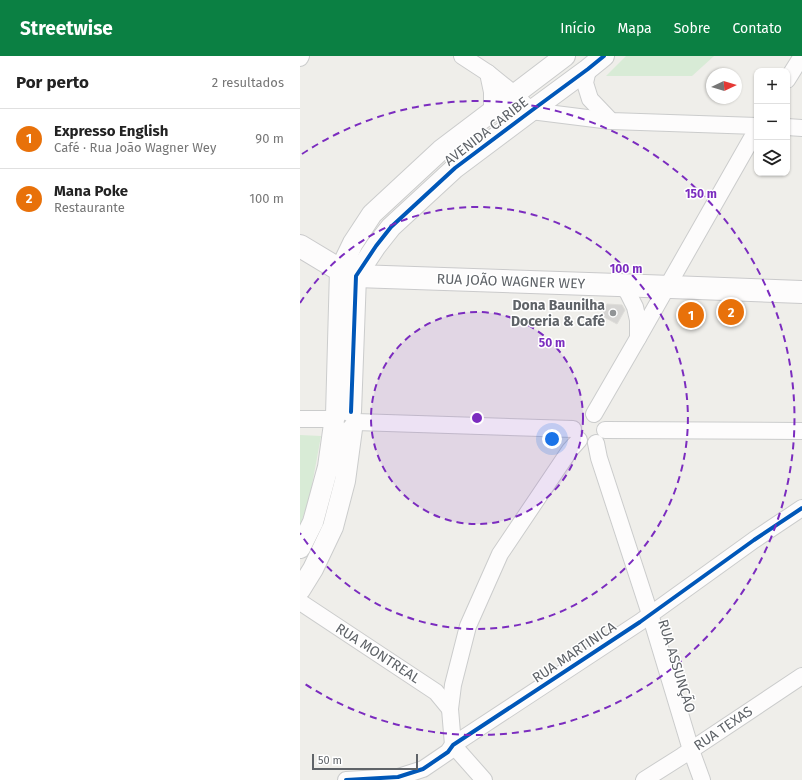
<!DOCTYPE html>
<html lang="pt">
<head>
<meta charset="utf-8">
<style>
  :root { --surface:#fff; --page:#f2f2f2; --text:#222; --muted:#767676; --line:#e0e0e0; --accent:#0b8043 }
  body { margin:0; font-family:"Fira Sans",sans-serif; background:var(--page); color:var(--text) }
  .controls { position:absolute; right:12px; top:12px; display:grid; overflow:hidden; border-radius:8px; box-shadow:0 1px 3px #0004 }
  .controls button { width:36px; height:36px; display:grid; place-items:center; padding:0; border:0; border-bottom:1px solid var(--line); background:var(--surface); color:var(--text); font:20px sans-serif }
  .compass { position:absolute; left:406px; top:12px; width:36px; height:36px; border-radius:50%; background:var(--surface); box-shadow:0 1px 3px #0004; rotate:86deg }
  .scale { position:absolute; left:12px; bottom:10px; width:106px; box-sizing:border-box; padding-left:4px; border:2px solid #5f6368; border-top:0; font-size:11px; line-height:14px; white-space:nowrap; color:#5f6368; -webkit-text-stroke:3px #fff; paint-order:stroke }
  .you { position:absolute; left:252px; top:383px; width:14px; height:14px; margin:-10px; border:3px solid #fff; border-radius:50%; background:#1a73e8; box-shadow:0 0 0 6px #1a73e833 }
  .badge { display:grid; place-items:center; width:26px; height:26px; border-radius:50%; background:var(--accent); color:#fff; font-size:13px; font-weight:700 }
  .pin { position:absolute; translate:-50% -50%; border:2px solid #fff; box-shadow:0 1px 4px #0006 }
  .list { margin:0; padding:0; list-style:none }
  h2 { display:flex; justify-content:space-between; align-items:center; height:52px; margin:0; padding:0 16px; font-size:17px }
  h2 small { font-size:13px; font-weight:400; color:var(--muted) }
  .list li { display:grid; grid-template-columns:26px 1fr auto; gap:12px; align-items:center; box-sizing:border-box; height:60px; padding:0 16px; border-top:1px solid var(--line) }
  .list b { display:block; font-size:15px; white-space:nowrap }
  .list p { margin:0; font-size:13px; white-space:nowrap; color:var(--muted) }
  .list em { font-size:13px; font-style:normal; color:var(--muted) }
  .icon { flex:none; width:22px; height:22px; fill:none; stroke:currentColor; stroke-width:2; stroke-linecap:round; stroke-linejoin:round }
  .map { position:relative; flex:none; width:502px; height:724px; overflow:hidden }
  header { display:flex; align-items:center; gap:24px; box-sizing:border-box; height:56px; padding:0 20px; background:var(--accent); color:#fff }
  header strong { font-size:19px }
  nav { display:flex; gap:22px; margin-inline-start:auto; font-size:14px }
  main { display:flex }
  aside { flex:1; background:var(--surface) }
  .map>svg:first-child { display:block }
  .green { fill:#d8ebd6 }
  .building { fill:#d6d5d3; stroke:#deddd9 }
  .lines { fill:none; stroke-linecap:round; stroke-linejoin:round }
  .minor-casing { stroke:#cbcccc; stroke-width:18 }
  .tertiary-casing { stroke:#cbcccc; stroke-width:22 }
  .secondary-casing { stroke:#cacacb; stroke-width:24 }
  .minor { stroke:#fdfcfc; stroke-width:16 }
  .tertiary { stroke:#fdfcfc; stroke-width:20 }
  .secondary { stroke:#fdfcfc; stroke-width:22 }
  .cycleway-casing { stroke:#fff; stroke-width:6 }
  .cycleway { stroke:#0057b8; stroke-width:4 }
  .ring { fill:none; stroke:#7b2cbf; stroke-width:2; stroke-dasharray:7 5 }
  .poi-dot { fill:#919496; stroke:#fff; stroke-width:1.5 }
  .labels { text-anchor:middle; stroke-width:3; stroke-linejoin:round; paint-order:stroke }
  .street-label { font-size:14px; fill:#5f6368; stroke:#fff }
  .poi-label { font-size:14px; font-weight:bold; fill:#5f6368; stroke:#fff; text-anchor:end }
  .centre { fill:#7b2cbf; stroke:#fff; stroke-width:2 }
  .ring-label { font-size:12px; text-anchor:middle; font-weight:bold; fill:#7b2cbf; stroke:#fff; stroke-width:3; stroke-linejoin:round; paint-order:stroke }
</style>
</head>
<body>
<header>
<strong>Streetwise</strong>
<nav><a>Início</a><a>Mapa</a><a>Sobre</a><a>Contato</a></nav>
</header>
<main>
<aside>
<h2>Por perto<small>2 resultados</small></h2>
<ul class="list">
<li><span class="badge" style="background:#e8710a">1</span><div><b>Expresso English</b><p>Café · Rua João Wagner Wey</p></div><em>90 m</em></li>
<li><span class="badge" style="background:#e8710a">2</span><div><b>Mana Poke</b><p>Restaurante</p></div><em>100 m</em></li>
</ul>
</aside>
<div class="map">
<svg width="502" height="724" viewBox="0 0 502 724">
  <rect width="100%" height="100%" fill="#efeeea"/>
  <!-- green -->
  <g class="green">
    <path d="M326,0H414L392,20H306Z"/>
    <path d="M0,379L21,380L10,440L0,470Z"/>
  </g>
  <!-- building -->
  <path class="building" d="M307,248L322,249L325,254L317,268L302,260Z"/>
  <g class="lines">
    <!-- minor casing -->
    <g class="minor-casing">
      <g id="minor">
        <path d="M162,0L188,17L214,38L231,55L311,65L457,70"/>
        <path d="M0,2L1,0"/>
        <path d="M288,13L285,27L290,43L311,65"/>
        <path d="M188,17L192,36V55"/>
        <path d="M487,24L502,0"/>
        <path d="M487,71L502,72"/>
        <path d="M318,229L327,235L335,251L338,264V282"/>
        <path d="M294,358L338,282L457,73"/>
        <path d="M0,363H34"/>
        <path d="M56,366L273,373"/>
        <path d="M305,374L502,375"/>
        <path d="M296,387L299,402L350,558L391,694L402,724"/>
        <path d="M0,546L136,636L150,653"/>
        <path d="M46,724L98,721L123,713L148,696L153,689L340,566L454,484L502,452"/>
        <path d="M184,724L153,689L150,653L153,629L168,570L200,498L270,394L279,384"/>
        <path d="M344,724L382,700L502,620"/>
      </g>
    </g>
    <!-- tertiary casing -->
    <g class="tertiary-casing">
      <g id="tertiary">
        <path d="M51,356L56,220L76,190L91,171L155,112L231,55L288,13L304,0"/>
        <path d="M36,359L40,214L53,187L72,158L141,94L265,0"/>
        <path d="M0,492L13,466L28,411L34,368"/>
        <path d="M0,534L13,513L33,471L45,425L52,373"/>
      </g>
    </g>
    <!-- secondary casing -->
    <g class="secondary-casing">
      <path id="secondary" d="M0,190L40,214L56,220L318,229L502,236"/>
    </g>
    <!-- minor -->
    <use href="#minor" class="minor"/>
    <!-- tertiary -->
    <use href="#tertiary" class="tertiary"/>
    <!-- secondary -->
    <use href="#secondary" class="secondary"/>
    <!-- cycleway casing -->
    <g class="cycleway-casing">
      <g id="cycleway">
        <path d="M51,356L56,220L76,190L91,171L155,112L231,55L288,13L304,0"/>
        <path d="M46,724L98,721L123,713L148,696L153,689L340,566L454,484L502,452"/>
      </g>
    </g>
    <!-- cycleway -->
    <use href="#cycleway" class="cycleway"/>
  </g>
  <!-- distance rings -->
  <circle cx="177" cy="362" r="106" fill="#7b2cbf" fill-opacity=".12"/>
  <g class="ring">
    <circle cx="177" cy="362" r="106"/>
    <path d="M0 247A211 211 0 1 1 0 477"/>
    <path d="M2 98A317 317 0 1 1 2 626"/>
  </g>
  <!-- markers -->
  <circle class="poi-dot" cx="313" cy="257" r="4"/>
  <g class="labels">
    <!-- street labels -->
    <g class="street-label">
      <text transform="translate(186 75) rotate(-38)" y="5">AVENIDA CARIBE</text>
      <text transform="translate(211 225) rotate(2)" y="5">RUA JOÃO WAGNER WEY</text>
      <text transform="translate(274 596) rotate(-34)" y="5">RUA MARTINICA</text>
      <text transform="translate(78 597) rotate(33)" y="5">RUA MONTREAL</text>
      <text transform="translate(377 610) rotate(73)" y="5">RUA ASSUNÇÃO</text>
      <text transform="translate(423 672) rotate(-34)" y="5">RUA TEXAS</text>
    </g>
    <!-- poi labels -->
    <g class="poi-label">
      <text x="305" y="254">Dona Baunilha<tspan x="305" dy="16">Doceria &amp; Café</tspan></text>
    </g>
  </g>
  <circle cx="177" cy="362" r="6" class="centre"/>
  <g class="ring-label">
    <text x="401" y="142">150 m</text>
    <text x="326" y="217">100 m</text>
    <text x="252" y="291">50 m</text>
  </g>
</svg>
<div class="controls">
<button>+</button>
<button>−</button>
<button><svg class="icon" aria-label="layers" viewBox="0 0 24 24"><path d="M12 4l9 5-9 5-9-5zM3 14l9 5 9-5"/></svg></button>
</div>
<svg class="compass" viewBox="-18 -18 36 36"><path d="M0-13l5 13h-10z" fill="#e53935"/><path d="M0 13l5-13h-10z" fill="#767676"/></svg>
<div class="scale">50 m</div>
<div class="you"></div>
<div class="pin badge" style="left:391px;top:259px;background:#e8710a">1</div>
<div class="pin badge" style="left:431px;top:256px;background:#e8710a">2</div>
</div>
</main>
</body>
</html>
